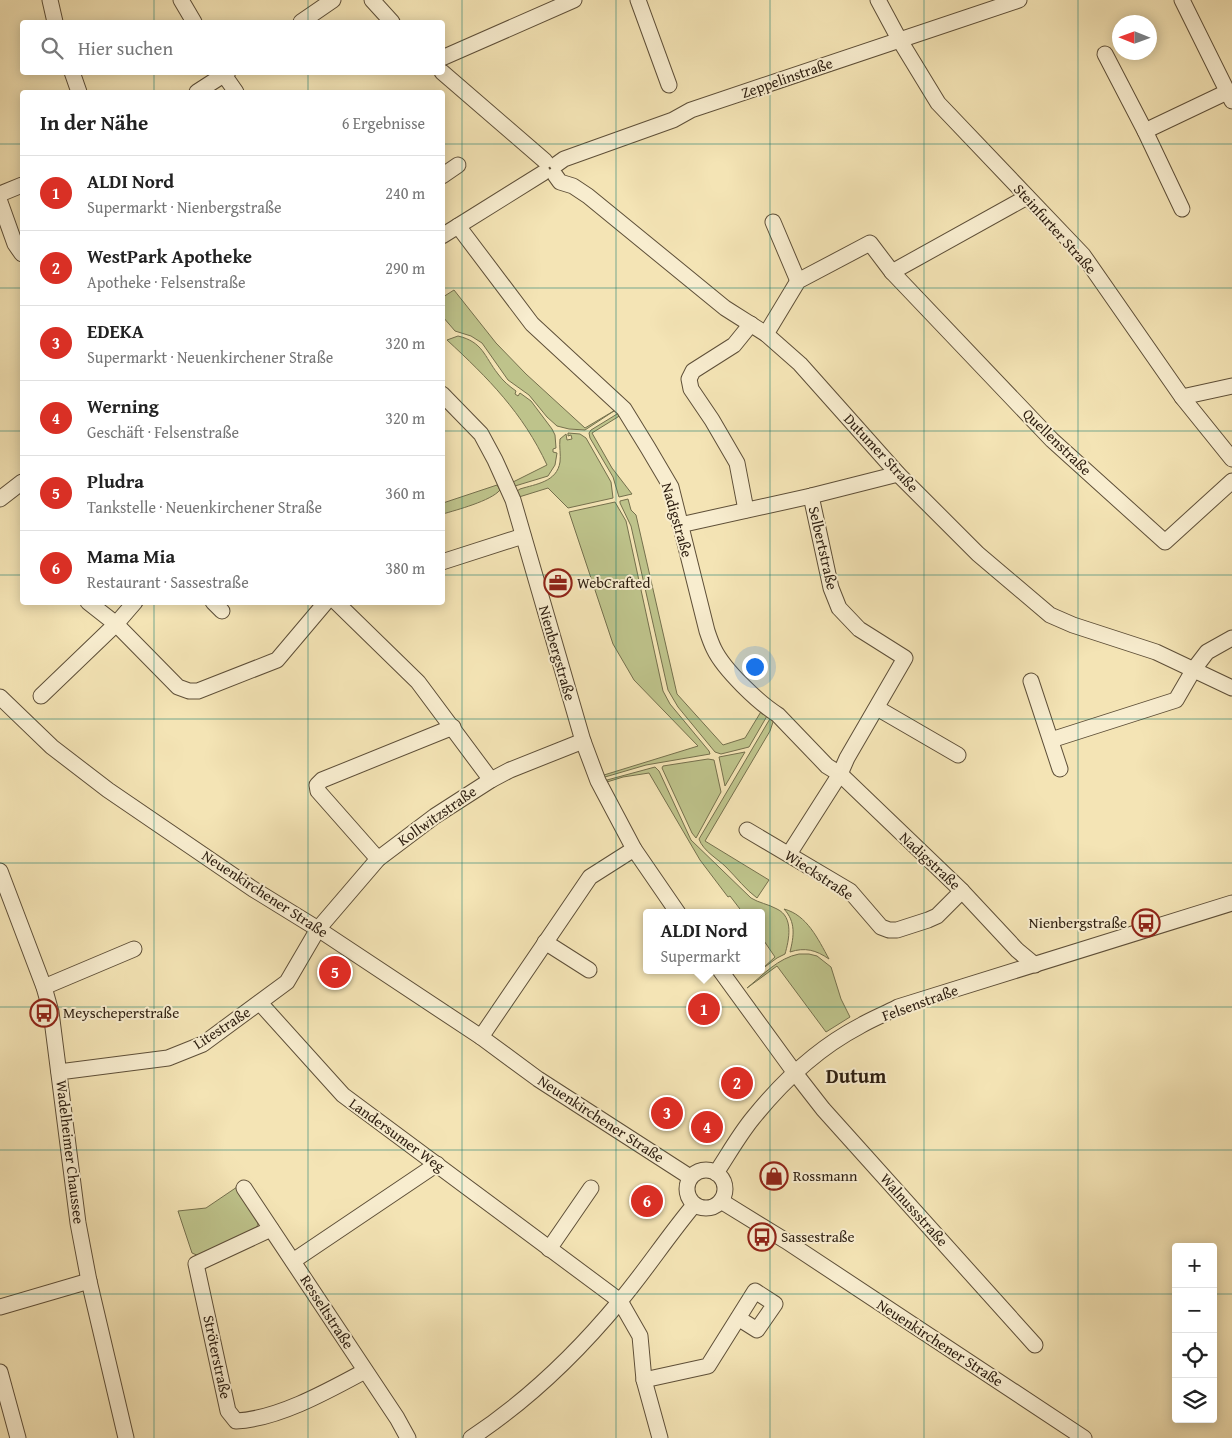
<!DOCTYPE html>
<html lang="de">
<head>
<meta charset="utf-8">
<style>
  :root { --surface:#fff; --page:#f2f2f2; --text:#222; --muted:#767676; --line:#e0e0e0; --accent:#d93025 }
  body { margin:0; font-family:"Gentium Book Plus",serif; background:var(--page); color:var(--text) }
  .controls { position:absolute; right:15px; bottom:15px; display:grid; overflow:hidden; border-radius:5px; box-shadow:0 2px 12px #0003 }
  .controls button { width:45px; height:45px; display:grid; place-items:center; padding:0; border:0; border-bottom:1px solid var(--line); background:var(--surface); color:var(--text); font:25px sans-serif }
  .compass { position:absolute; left:1112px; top:15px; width:45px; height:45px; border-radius:50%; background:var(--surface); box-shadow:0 2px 12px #0003; rotate:271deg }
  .you { position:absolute; left:754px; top:666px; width:18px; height:18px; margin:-12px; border:4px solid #fff; border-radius:50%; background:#1a73e8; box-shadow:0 0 0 8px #1a73e833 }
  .badge { display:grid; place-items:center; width:32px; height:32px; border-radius:50%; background:var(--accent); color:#fff; font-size:16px; font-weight:700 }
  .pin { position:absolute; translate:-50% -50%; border:2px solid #fff; box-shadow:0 1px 5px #0006 }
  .popup { position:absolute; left:643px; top:909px; width:122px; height:65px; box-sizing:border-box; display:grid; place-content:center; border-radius:5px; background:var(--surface); filter:drop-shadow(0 1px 4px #0005); font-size:16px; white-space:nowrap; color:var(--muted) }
  .popup b { font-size:19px; color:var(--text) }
  .popup::after { content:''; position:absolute; left:50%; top:100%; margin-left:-10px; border:10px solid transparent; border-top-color:var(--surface) }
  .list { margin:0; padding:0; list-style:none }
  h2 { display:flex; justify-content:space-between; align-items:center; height:65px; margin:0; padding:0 20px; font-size:21px }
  h2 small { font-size:16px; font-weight:400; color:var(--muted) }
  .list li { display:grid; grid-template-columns:32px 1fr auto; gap:15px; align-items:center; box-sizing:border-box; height:75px; padding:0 20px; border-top:1px solid var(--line) }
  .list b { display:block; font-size:19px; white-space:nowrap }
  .list p { margin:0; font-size:16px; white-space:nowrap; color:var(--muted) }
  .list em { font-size:16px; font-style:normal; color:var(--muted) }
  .icon { flex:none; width:28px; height:28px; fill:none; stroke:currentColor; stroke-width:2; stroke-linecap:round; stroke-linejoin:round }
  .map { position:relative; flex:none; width:1232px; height:1438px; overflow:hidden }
  .search { position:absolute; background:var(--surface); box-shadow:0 2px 12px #0003; left:20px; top:20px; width:425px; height:55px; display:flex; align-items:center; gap:12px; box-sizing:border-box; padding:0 18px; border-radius:5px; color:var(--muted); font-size:19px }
  .panel { position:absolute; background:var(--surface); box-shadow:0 2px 12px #0003; left:20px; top:90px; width:425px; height:515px; border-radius:5px }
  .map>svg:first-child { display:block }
  .green { fill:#bec38b; stroke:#75704d }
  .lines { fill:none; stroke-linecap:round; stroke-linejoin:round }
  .minor-casing { stroke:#5e4f38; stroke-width:17 }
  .minor { stroke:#f8edcf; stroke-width:15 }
  .grid { fill:none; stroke:#0f766e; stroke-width:1; stroke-opacity:0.55 }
  .labels { text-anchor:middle; stroke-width:4; stroke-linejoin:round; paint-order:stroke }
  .street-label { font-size:15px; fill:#2c1d0f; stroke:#f8edcf }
  .poi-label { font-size:15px; fill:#2c1d0f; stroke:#f8edcf; text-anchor:start }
  .district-label { font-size:20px; font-weight:bold; fill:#2c1d0f; stroke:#f8edcf }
</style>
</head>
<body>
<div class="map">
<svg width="1232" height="1438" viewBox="0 0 1232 1438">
  <rect width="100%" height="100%" fill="#f4e4b5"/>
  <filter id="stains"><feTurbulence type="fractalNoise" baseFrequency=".004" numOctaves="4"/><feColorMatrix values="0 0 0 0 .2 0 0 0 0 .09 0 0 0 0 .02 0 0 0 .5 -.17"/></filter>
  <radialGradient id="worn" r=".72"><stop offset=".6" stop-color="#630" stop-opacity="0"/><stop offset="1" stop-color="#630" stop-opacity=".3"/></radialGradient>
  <!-- green -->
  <g class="green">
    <path d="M454,290L496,343L526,374L585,428L617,409L585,430L569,429L557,426L547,417L529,395L508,380L482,343L471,336L455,331L443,317V297Z"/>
    <path d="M458,336C483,342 484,356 498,374C503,381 509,386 516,391L515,394L518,396L520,393L531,401L552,429L555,435L556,448L553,449V452L557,453L555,465L548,476L515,486L513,482L547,465C523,413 488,378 447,340Z"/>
    <path d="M622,411L621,415L592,433L612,468L632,494L619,497L613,477L590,438L589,433L591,430Z"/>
    <path d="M568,433L580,434L586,438L611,482L613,498L568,508L548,488L519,497L517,491L520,489C536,484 557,482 560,462C561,455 559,446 560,439L566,434L567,440L572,439L571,435L568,436Z"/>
    <path d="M497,485L500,490C491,501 456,510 443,514V503Z"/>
    <path d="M628,499L631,510L636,515L677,694L723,745L745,738L762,710L767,716L749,747L721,754L715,752L678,707L668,690L631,526L620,503V501Z"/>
    <path d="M615,502L626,521L663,691L670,704L709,751L710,754L646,765L605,777L604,775L698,746L634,680L613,644L569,512Z"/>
    <path d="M771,717L774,719L770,731L705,841L769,880L757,898C745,889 737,878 726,867C718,859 703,851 699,839Z"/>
    <path d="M745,752L725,786L719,757Z"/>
    <path d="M708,759L714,760L721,792L696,838L692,833L662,768L663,766Z"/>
    <path d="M655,767L659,771L691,840L751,898C759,903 768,904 777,909C794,917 789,940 785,954L777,958L762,969L775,957L762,938V913H743L730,896L728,897L700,860L649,773L623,777L607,782V780Z"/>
    <path d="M784,909C807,915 818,939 829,959C816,950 805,947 790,952C794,936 796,922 784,909Z"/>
    <path d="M799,954H809L817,956L831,967L841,999L850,1017L826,1032L777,966L747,988C763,975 778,958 799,954Z"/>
    <path d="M237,1187L257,1218C259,1223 258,1226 254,1230L199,1256L192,1253L178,1211L206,1208Z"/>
  </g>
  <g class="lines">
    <!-- minor casing -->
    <g class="minor-casing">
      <g id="minor">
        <path d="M50,0L55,22"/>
        <path d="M181,0L194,22"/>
        <path d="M372,0L392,22"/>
        <path d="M638,0L669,85"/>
        <path d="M878,0L899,39L938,103L1083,255L1182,397L1232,459"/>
        <path d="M1182,0L1232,101"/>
        <path d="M301,22L333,0"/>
        <path d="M1105,54L1145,131L1182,209"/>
        <path d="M442,58L574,0"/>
        <path d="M72,72L79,92"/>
        <path d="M222,72L236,92"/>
        <path d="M442,72L545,161"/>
        <path d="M197,92L228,72"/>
        <path d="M1145,131L1227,92"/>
        <path d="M557,164L564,159L673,120L691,110L1019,0"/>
        <path d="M555,175L560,182L573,186L588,196L725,308L766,334L800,364L898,474L978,554L1050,615L1073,625L1156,652L1232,688"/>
        <path d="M442,176L458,165"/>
        <path d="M0,194L22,185"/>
        <path d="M0,202L15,244L22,254"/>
        <path d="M773,222L798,281"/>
        <path d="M458,226L532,324L624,409L648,448L671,487L707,631C709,637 711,643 714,649C724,670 759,703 778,715L827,766L840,774L962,891L1017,950L1035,965"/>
        <path d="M442,236L543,173"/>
        <path d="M892,272L1027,197"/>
        <path d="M766,334L798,281L870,243L892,272L1052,440L1165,542L1232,481"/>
        <path d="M442,394L481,434L495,460L513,500L583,741L598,781L634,849L678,913"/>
        <path d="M1182,397L1232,386"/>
        <path d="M0,499L22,482"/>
        <path d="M746,510L737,463L712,420L691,389L689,379L693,371L734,345L751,324"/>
        <path d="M680,525L811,496L898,474"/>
        <path d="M442,562L523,536"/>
        <path d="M88,602L116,624L178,687L189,691H198L277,660L326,602"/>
        <path d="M213,602L222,611"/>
        <path d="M336,602L418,682L491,780"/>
        <path d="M1031,681L1060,769"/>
        <path d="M41,696L116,624L135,602"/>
        <path d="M0,697L52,747L108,790L253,889L318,929L481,1037L538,1079L690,1177"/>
        <path d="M877,708L958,755"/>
        <path d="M1051,740L1176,700L1194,669L1207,652L1232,638"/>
        <path d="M747,830L850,891L881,927L889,930H897L928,920L937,916L962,891"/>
        <path d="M789,854L840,774L847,758L905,658L859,629L839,608L831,588L811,496"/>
        <path d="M378,859L318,791L317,785L322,780L453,727"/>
        <path d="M0,871L44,987L51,1012L78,1223L89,1281L126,1438"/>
        <path d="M545,942L589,970"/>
        <path d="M720,970L795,1073L823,1109L1035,1345"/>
        <path d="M44,987L134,949"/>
        <path d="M260,1003L343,1095L620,1301L640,1336L644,1380L660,1438"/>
        <path d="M481,1037L590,877L634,849"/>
        <path d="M59,1072L168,1058L203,1044L287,982L318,929L378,859L435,816L491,780L510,770L583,741"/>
        <circle cx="706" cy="1189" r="19"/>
        <path d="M716,1173C728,1155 739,1135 753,1118C782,1082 818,1048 860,1026C872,1019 885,1014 898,1007L1232,903"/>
        <path d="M244,1188L397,1418L408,1438"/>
        <path d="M721,1201L786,1241L1084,1438"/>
        <path d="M271,1229L196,1264L228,1411L236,1421C278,1419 328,1391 365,1371"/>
        <path d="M549,1249L591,1188"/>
        <path d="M293,1261L437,1164"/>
        <path d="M0,1307L89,1281"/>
        <path d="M0,1372L18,1438"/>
        <path d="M644,1380L708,1366L755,1291L775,1304L757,1330L738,1318"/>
        <path d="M471,1438C527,1401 577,1353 620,1301C646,1270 668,1236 694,1205"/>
      </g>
    </g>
    <!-- minor -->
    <use href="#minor" class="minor"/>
  </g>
  <!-- grid -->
  <path class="grid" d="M154,0V22M308,0V22M462,0V1438M616,0V1438M770,0V1438M924,0V1438M1078,0V1438M154,72V92M308,72V92M0,144H22M442,144H1232M0,288H22M442,288H1232M0,431H22M442,431H1232M0,575H22M442,575H1232M154,602V1438M308,602V1438M0,719H1232M0,863H1232M0,1007H1232M0,1150H1232M0,1294H1176M1213,1294H1232"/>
  <!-- icons -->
  <defs>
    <g id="office-ring" transform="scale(1.4375)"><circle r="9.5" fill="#f8edcf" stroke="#8f2418" stroke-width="1.5"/><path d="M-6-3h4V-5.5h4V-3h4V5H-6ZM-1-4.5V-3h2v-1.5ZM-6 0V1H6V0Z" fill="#8f2418"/></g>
    <g id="bus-ring" transform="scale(1.4375)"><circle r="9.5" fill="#f8edcf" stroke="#8f2418" stroke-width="1.5"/><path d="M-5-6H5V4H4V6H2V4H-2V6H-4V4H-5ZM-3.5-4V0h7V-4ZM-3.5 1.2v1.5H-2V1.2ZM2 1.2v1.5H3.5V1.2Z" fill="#8f2418"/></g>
    <g id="shop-ring" transform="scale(1.4375)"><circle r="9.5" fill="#f8edcf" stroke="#8f2418" stroke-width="1.5"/><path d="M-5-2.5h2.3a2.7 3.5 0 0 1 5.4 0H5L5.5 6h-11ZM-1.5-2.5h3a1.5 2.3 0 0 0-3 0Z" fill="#8f2418"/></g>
  </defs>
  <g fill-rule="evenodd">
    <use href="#office-ring" x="558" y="583"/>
    <use href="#bus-ring" x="1146" y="923"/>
    <use href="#bus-ring" x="44" y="1013"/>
    <use href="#shop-ring" x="774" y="1176"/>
    <use href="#bus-ring" x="762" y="1237"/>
  </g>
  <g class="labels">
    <!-- street labels -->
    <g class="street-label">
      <text transform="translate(787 78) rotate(-19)" y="5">Zeppelinstraße</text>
      <text transform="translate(1055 229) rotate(48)" y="5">Steinfurter Straße</text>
      <text transform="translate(1057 442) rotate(44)" y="5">Quellenstraße</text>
      <text transform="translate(881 453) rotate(47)" y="5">Dutumer Straße</text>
      <text transform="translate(677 520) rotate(74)" y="5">Nadigstraße</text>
      <text transform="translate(823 548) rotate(77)" y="5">Selbertstraße</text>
      <text transform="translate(557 653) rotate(74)" y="5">Nienbergstraße</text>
      <text transform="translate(437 816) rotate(-35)" y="5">Kollwitzstraße</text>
      <text transform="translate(930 861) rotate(43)" y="5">Nadigstraße</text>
      <text transform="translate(819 875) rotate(33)" y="5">Wieckstraße</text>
      <text transform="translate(265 894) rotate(33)" y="5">Neuenkirchener Straße</text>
      <text transform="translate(920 1003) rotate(-20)" y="5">Felsenstraße</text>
      <text transform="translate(222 1028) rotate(-33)" y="5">Litestraße</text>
      <text transform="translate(601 1119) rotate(33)" y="5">Neuenkirchener Straße</text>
      <text transform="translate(397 1135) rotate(36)" y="5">Landersumer Weg</text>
      <text transform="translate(70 1152) rotate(83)" y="5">Wadelheimer Chaussee</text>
      <text transform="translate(914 1210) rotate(48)" y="5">Walnussstraße</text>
      <text transform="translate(327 1312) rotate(57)" y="5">Resseltstraße</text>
      <text transform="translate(940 1343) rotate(33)" y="5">Neuenkirchener Straße</text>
      <text transform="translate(217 1357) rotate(78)" y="5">Ströterstraße</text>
    </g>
    <!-- poi labels -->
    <g class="poi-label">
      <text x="577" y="588">WebCrafted</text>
      <text x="1127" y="928" text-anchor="end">Nienbergstraße</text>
      <text x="63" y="1018">Meyscheperstraße</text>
      <text x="793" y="1181">Rossmann</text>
      <text x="781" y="1242">Sassestraße</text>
    </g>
    <!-- district labels -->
    <g class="district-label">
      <text x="856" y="1083">Dutum</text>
    </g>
  </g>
  <rect width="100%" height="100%" filter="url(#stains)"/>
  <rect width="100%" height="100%" fill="url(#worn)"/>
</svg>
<div class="controls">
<button>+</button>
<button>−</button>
<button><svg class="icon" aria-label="locate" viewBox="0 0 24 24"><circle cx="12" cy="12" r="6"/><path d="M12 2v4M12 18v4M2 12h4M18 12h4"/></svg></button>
<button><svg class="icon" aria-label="layers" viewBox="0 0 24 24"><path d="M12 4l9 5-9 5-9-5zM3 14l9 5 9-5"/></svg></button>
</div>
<svg class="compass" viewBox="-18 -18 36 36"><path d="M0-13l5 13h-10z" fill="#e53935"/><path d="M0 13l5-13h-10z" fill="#767676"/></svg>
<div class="you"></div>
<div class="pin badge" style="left:704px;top:1009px">1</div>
<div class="popup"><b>ALDI Nord</b>Supermarkt</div>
<div class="pin badge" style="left:737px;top:1083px">2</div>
<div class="pin badge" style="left:667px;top:1113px">3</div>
<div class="pin badge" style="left:707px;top:1127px">4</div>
<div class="pin badge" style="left:335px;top:972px">5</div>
<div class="pin badge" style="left:647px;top:1201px">6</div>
<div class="search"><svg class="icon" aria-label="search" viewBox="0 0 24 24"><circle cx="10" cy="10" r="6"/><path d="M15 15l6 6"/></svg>Hier suchen</div>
<section class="panel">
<h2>In der Nähe<small>6 Ergebnisse</small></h2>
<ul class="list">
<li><span class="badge">1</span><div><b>ALDI Nord</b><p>Supermarkt · Nienbergstraße</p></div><em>240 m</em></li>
<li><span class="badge">2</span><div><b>WestPark Apotheke</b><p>Apotheke · Felsenstraße</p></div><em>290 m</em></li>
<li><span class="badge">3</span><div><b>EDEKA</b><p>Supermarkt · Neuenkirchener Straße</p></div><em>320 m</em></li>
<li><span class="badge">4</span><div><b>Werning</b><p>Geschäft · Felsenstraße</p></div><em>320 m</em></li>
<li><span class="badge">5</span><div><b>Pludra</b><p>Tankstelle · Neuenkirchener Straße</p></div><em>360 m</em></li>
<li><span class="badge">6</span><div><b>Mama Mia</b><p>Restaurant · Sassestraße</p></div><em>380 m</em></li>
</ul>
</section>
</div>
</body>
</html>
